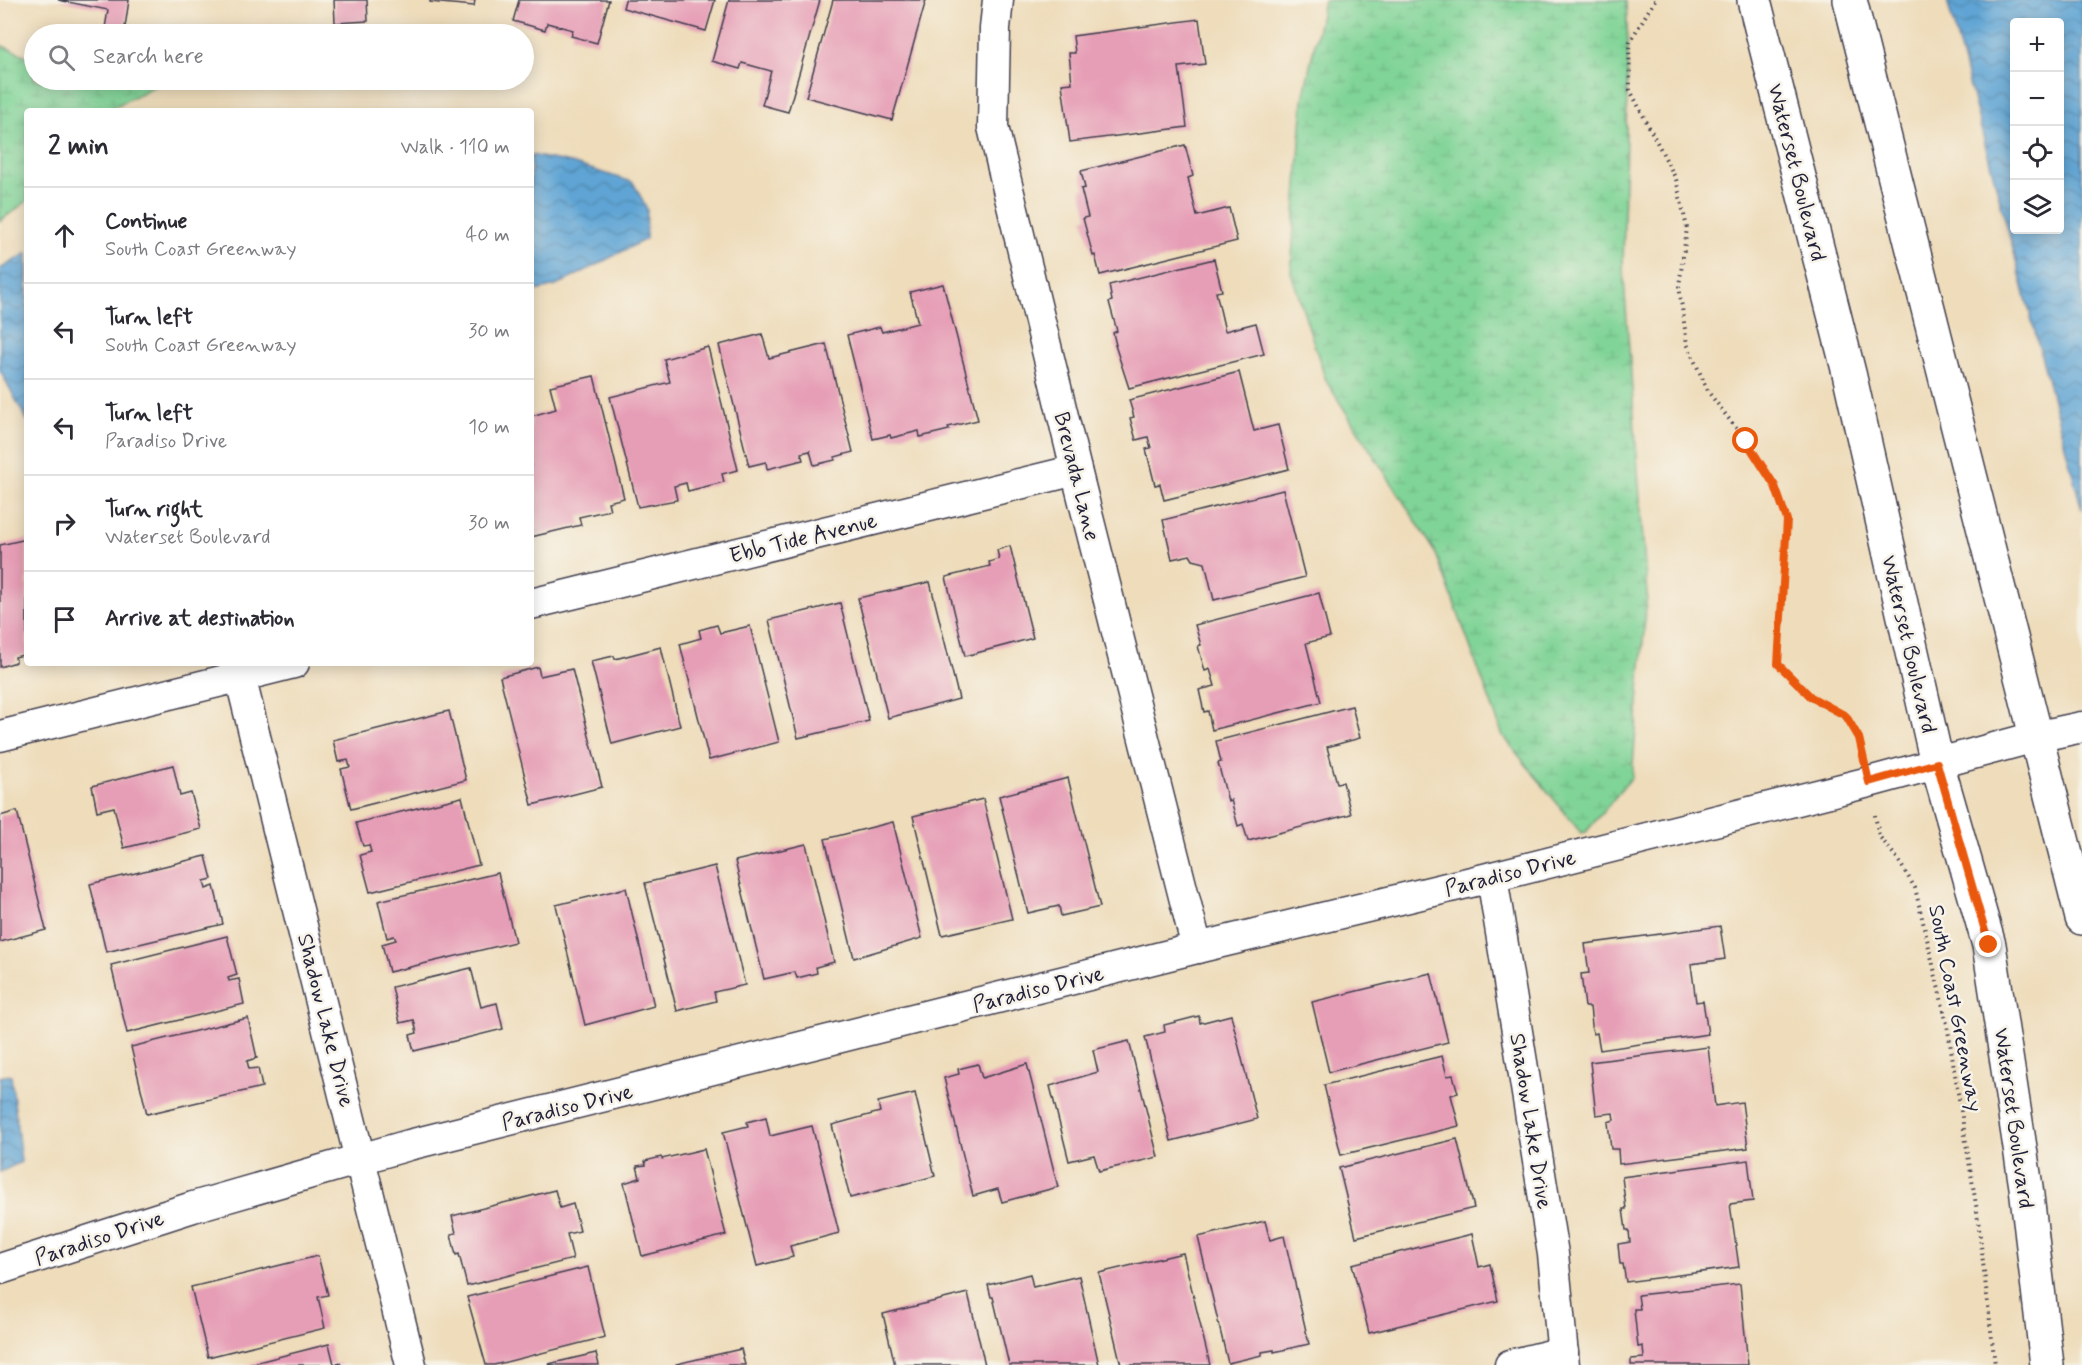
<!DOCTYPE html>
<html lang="en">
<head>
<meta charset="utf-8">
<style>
  :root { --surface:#fff; --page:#f2f2f3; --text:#2b2b33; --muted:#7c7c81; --line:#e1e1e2 }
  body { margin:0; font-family:Mynerve,sans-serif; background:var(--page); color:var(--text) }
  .controls { position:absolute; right:18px; top:18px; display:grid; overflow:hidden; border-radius:6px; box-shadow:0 3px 15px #0003 }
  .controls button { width:54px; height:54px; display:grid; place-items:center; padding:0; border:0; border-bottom:2px solid var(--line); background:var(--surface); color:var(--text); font:30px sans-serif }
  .stop { position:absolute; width:18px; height:18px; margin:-14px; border:4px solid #ea580c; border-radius:50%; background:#fff }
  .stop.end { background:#ea580c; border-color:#fff; box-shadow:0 2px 6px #0008 }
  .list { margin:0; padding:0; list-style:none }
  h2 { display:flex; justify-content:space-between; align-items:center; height:78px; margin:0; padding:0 24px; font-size:26px }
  h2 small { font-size:20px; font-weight:400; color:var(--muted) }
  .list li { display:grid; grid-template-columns:39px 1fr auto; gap:18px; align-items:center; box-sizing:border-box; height:96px; padding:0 24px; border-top:2px solid var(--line) }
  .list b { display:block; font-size:22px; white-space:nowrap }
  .list p { margin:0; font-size:20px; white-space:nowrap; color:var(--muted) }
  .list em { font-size:20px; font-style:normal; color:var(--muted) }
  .icon { flex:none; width:33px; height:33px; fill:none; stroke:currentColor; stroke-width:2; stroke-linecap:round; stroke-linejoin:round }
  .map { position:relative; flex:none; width:2082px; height:1365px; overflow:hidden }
  .search { position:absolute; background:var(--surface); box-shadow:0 3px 15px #0003; left:24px; top:24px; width:510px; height:66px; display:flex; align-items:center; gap:15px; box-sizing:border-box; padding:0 21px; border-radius:33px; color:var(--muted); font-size:22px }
  .panel { position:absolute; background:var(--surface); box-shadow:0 3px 15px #0003; left:24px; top:108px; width:510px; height:558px; border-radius:6px }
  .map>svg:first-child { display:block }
  .wetland { fill:url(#wetland-marsh); stroke:#517b69; stroke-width:1.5 }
  .water { fill:url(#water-waves); stroke:#406388; stroke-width:1.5; fill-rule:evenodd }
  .building { fill:#e69eb6 }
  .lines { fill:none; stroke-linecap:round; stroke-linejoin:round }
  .street-casing { stroke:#413e4e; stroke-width:33 }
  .secondary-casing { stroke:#413e4e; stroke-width:36 }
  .path { stroke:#413e4e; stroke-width:4; stroke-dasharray:1.5 4.5; stroke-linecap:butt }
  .street { stroke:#fff; stroke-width:30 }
  .secondary { stroke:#fff; stroke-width:33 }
  .route { stroke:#ea580c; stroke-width:8 }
  .labels { text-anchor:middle; stroke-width:5; stroke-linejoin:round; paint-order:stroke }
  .street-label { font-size:22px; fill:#22223b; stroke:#f7f3e8 }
</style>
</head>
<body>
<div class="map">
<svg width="2082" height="1365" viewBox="0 0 2082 1365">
  <defs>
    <pattern id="wetland-marsh" width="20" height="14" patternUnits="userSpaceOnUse" patternTransform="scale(1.5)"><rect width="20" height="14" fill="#80d497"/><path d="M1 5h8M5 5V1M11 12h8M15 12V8" fill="none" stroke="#6eb683"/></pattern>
    <pattern id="water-waves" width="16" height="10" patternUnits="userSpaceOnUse" patternTransform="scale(1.5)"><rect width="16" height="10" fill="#5fa4d4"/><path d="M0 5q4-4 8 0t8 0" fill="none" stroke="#4e85ad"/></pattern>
  </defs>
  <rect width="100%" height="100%" fill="#f7f3e8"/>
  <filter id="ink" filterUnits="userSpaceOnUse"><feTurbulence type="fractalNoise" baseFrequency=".0167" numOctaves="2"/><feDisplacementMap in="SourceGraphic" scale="12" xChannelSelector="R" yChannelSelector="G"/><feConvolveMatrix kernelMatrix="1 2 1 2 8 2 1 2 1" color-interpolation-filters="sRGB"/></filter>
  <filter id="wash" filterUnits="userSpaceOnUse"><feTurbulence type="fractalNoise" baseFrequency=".008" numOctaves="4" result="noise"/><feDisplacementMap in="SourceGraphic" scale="24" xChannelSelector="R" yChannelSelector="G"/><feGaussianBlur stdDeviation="1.35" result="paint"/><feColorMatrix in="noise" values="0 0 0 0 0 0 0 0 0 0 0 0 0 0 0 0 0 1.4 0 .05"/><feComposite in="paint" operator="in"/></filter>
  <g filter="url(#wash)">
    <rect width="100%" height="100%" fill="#eedcba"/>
    <!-- wetland -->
    <g class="wetland">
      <path d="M1324,0H1626L1628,49L1623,266L1647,594L1632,777L1586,832L1581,833L1503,736L1435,551L1326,381L1291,272L1303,99Z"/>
      <path d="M0,45L34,59V80H157L163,82L106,111H27V201L0,221Z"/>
    </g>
    <!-- water -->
    <g class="water">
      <path d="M1947,0H2082V510ZM2060,22V230H2014V22Z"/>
      <path d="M531,155L571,163L633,182L647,209L646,239L556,286L531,292Z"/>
      <path d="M27,253V421L0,370V269Z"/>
      <path d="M11,1075L21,1162L0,1172V1077Z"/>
    </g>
    <g id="blocks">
      <!-- building -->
      <g class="building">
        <path d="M58,0H129L124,34H104L108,10Z"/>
        <path d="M334,0H367L368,21L335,23Z"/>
        <path d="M430,0H475L474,6L430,2Z"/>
        <path d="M519,0H609L597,43L571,36L573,30L547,23L545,30L513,21Z"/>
        <path d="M625,0H715L706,31L623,8Z"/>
        <path d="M729,0H820L788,112L762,105L771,71L742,63L740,69L712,61Z"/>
        <path d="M833,0H926L892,120L806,97Z"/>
        <path d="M1199,19L1205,64L1179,67L1187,127L1070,142L1062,84L1072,83L1069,53H1075L1073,36Z"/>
        <path d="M1185,145L1193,176L1188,178L1197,216L1229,208L1237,241L1100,275L1095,255L1093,256L1083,218L1088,217L1081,189L1085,188L1081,171Z"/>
        <path d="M1214,259L1222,291L1216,292L1225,331L1256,323L1264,354L1129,388L1115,345H1116L1113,333L1117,331L1109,302L1112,301L1109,285Z"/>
        <path d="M943,284L978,420L948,427L949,430L920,437L919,431L891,438L890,435L873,439L847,335L880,327L882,332L918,323L910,292Z"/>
        <path d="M762,334L769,358L826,344L853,452L835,457V460L814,465L810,451L801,453L803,460L767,469L766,462L749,466L719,345Z"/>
        <path d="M708,347L738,470L722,474L724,482L688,491L686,483L674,486L677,500L638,507L610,397L670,382L664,359Z"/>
        <path d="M1239,372L1254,431L1278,425L1289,469L1164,500L1160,484L1155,485L1146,449L1151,448L1148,437L1136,440L1130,418L1134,417L1129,400Z"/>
        <path d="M594,376L624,498L608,502L610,510L579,517L581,525L531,537V416L556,409L550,386Z"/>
        <path d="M1283,490L1305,577L1214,600L1205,563L1193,560L1190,555L1172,559L1163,520Z"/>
        <path d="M27,539V654L15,657L16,662L0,667V545Z"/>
        <path d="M1010,546L1033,638L965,656L946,577L990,566L989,562L999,559L997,550Z"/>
        <path d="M930,582L959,699L888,718L858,598Z"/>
        <path d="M1319,593L1330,637L1306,643L1321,702L1212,730L1208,711L1204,712L1199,690L1215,686L1210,669L1205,671L1198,646L1201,645L1195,625Z"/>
        <path d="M840,603L869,721L798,738L769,620Z"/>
        <path d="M717,625L720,633L750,626L779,742L709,760L680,644L701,638L699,630Z"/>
        <path d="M661,647L680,726L612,744L591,661L614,656L615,659Z"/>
        <path d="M538,667L540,676L572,669L602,787L532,805L500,677Z"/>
        <path d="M1352,706L1360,738L1327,747L1337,783L1343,782L1351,814L1248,841L1243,824L1238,826L1231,800L1228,801L1218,763L1221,762L1216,741Z"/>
        <path d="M449,711L466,780L351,809L341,769L350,767L348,760L338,762L333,740Z"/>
        <path d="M173,765L180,796L191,793L201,829L124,848L114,807L97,811L92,786Z"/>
        <path d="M1068,778L1100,907L1061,916L1059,906L1028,913L999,796Z"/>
        <path d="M462,797L479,865L370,892L360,855L371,852L369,845L363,846L356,823Z"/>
        <path d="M983,799L1012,919L942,935L913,816Z"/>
        <path d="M17,811L46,930L0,942V816Z"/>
        <path d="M893,822L922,938L854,958L825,839Z"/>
        <path d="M806,844L834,962L816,967L817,973L797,978L795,972L764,979L735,861Z"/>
        <path d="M206,856L212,879L204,881L206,889L214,886L223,924L106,952L90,884Z"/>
        <path d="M715,866L745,985L714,992L716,1001L677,1011L645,883Z"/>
        <path d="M498,873L515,942L389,972L382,944L396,940L394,936L387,938L378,901Z"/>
        <path d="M626,888L654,1006L585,1025L556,905Z"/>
        <path d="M1720,926L1725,959L1691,964L1696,1002L1703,1001L1708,1034L1600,1050L1597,1033L1593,1034L1590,1007H1585L1581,974L1589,973L1585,944Z"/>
        <path d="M227,936L237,975L228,978L229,981L239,979L244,1004L127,1033L111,965Z"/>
        <path d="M471,968L481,1007L497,1003L503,1029L414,1051L410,1035L417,1033L414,1020L400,1023L392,987Z"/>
        <path d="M1431,973L1448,1042L1329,1072L1312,1002Z"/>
        <path d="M1231,1015L1257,1119L1171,1141L1145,1037L1165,1032L1164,1025L1199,1016L1200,1023Z"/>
        <path d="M248,1018L257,1058L247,1061L249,1069L258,1068L262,1087L147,1114L131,1047Z"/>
        <path d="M1129,1041L1158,1157L1099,1171L1094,1155L1069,1161L1050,1086L1098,1072L1093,1050Z"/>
        <path d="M1708,1047L1715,1106L1742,1102L1748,1148L1619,1164L1618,1149H1611L1608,1122L1614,1120L1613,1113L1596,1115L1590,1062Z"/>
        <path d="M1442,1056L1447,1076L1453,1075L1458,1093L1451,1095L1459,1126L1341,1155L1324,1085Z"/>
        <path d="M978,1064L982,1078L1027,1064L1058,1187L1002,1202L998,1189L973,1196L944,1078L959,1074L958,1069Z"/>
        <path d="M915,1093L935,1176L850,1198L832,1125L880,1112L878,1102Z"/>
        <path d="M766,1117L770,1136L812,1126L839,1233L790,1246L793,1257L757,1266L723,1132L748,1126L747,1122Z"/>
        <path d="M1457,1139L1474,1208L1356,1237L1339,1168Z"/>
        <path d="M704,1149L726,1235L642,1256L624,1183L640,1178L637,1166L646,1165L645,1161L661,1157L662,1159Z"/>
        <path d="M1748,1160L1753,1201L1730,1204L1739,1267L1626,1282L1623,1264H1620L1618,1244L1630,1242L1629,1230H1626L1623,1209H1626L1622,1177Z"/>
        <path d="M555,1190L560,1208L573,1204L580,1231L567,1234L573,1259L467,1286L459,1254L456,1255L451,1234L456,1233L452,1216Z"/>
        <path d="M1265,1221L1270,1240L1284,1236L1309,1344L1274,1352V1350L1262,1352V1355L1228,1363L1198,1237Z"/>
        <path d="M1472,1234L1479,1267L1490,1264L1498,1301L1369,1333L1352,1264Z"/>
        <path d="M1183,1253L1210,1365H1121L1099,1273Z"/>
        <path d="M318,1256L328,1295L318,1297L325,1328L208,1357L191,1287Z"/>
        <path d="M588,1267L605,1337L494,1365H486L467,1297Z"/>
        <path d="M1030,1274L1033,1287L1079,1276L1099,1365H1009L993,1297H991L988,1285Z"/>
        <path d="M1740,1284L1748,1365H1631V1359L1644,1358L1643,1346L1638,1347L1634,1309H1640L1638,1295Z"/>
        <path d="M968,1293L985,1365H895L883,1314Z"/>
        <path d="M329,1344L334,1364L340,1363L341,1365H246Z"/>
        <path d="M741,1349L745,1365H676V1364Z"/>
        <path d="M596,1353L599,1365H550L549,1364Z"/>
      </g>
    </g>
  </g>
  <g filter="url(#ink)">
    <use href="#blocks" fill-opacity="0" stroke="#413e4e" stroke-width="1.5"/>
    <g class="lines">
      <!-- street casing -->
      <g class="street-casing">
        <g id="street">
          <path d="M998,0L995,28L993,127L1076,470L1197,948"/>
          <path d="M531,604L1076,470"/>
          <path d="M240,676L411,1365"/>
          <path d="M0,736L294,663"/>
          <path d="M1492,877L1553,1254L1564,1365"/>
          <path d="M0,1269L193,1207L409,1145L1197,948L1492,877L1869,782L2035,737L2082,727"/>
          <path d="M1510,1365L1563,1352"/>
        </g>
      </g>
      <!-- secondary casing -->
      <g class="secondary-casing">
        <g id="secondary">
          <path d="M1754,0L1849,373L1937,763L1989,945L2026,1187L2047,1365"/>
          <path d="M1850,0L2082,918"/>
        </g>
      </g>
      <!-- path -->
      <g class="path">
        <path d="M1655,0L1629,43L1630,90L1676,179L1687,228L1679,286L1687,344L1709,393L1746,441L1775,486L1787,520L1778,664C1789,674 1799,688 1811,697C1837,716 1853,711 1862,748"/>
        <path d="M1875,815L1879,836L1897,858L1915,888L1947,1024L1977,1211L1995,1365"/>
      </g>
      <!-- street -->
      <use href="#street" class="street"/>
      <!-- secondary -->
      <use href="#secondary" class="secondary"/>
    </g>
  </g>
  <g class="lines" filter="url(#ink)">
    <!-- route -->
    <path class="route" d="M1746,441L1775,486L1787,520L1778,664L1811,697L1846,716L1859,738L1869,782L1937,763L1989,945"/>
  </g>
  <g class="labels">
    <!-- street labels -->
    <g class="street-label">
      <text transform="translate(1798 172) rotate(76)" y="8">Waterset Boulevard</text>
      <text transform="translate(1078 476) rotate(76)" y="8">Brevada Lane</text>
      <text transform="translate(803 537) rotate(-14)" y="8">Ebb Tide Avenue</text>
      <text transform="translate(1910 644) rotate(77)" y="8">Waterset Boulevard</text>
      <text transform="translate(1510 872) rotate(-14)" y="8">Paradiso Drive</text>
      <text transform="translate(1038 988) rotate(-14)" y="8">Paradiso Drive</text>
      <text transform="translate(1957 1008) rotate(79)" y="8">South Coast Greenway</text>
      <text transform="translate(327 1020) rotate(76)" y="8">Shadow Lake Drive</text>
      <text transform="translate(567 1106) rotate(-14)" y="8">Paradiso Drive</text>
      <text transform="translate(2015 1118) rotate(82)" y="8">Waterset Boulevard</text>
      <text transform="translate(1532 1121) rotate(81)" y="8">Shadow Lake Drive</text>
      <text transform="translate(99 1237) rotate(-18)" y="8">Paradiso Drive</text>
    </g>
  </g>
</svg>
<div class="controls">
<button>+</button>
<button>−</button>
<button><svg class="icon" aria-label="locate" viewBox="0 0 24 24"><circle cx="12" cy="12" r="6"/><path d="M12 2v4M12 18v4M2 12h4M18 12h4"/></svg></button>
<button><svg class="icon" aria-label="layers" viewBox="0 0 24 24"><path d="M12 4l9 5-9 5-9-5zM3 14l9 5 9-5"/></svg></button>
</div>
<div class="stop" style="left:1746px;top:441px"></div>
<div class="stop end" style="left:1989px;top:945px"></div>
<div class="search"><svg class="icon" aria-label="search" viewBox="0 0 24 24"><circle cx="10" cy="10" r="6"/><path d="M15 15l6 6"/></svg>Search here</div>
<section class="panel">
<h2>2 min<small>Walk · 110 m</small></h2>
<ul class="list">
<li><svg class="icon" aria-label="ahead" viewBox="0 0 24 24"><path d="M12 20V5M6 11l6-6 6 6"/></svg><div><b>Continue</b><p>South Coast Greenway</p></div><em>40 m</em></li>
<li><svg class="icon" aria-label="left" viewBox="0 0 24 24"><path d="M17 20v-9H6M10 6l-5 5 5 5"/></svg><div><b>Turn left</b><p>South Coast Greenway</p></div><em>30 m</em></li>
<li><svg class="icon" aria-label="left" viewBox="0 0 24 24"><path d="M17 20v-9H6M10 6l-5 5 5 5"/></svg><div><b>Turn left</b><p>Paradiso Drive</p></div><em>10 m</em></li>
<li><svg class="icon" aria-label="right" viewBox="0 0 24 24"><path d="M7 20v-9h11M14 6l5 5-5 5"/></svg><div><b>Turn right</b><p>Waterset Boulevard</p></div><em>30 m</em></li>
<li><svg class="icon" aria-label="arrive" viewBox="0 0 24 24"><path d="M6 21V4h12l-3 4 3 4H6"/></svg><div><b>Arrive at destination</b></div></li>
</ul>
</section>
</div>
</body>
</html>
